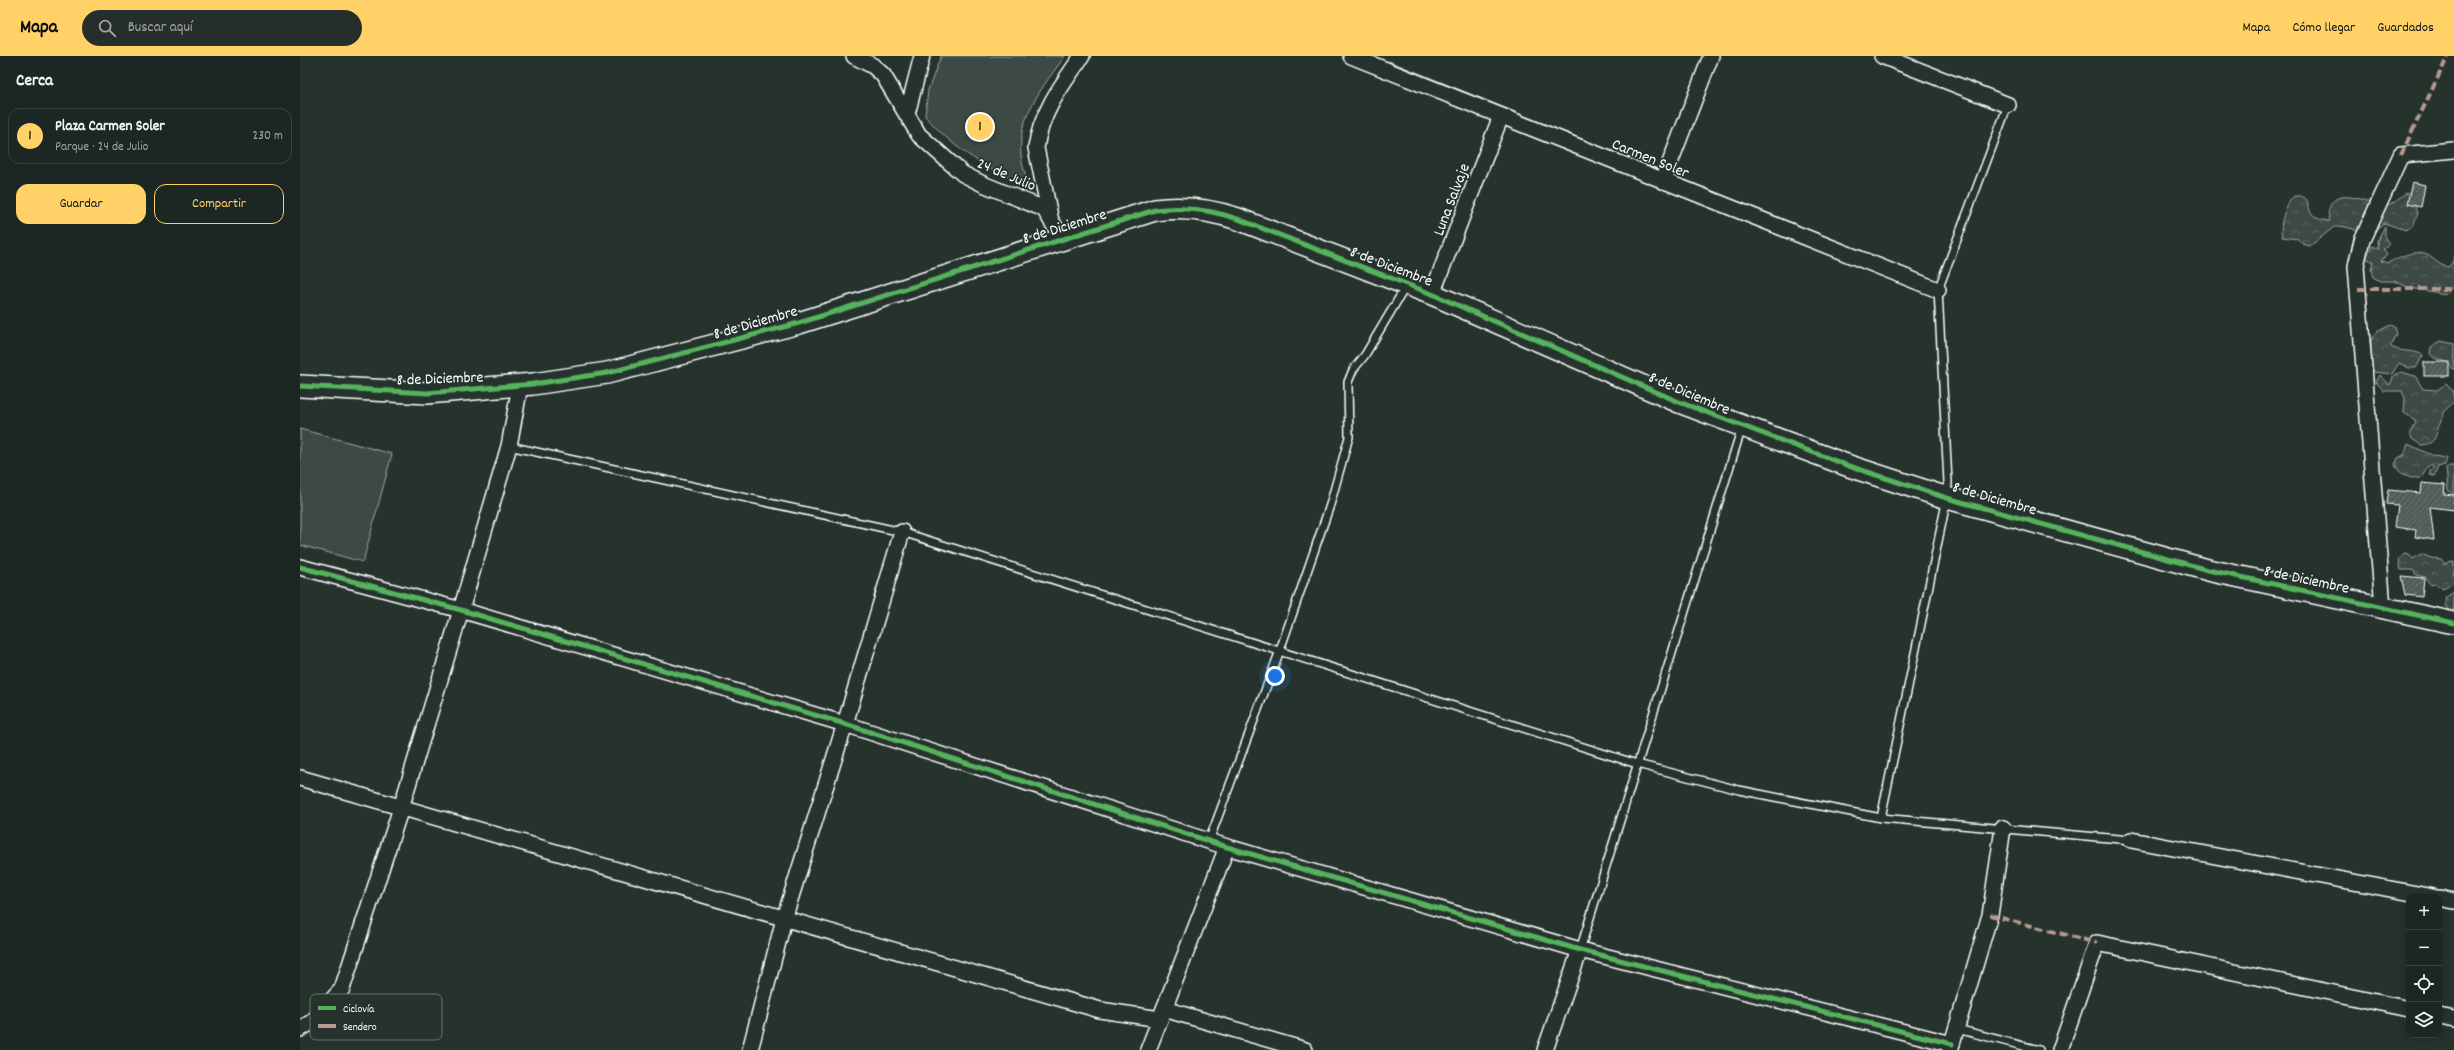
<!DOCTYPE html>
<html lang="es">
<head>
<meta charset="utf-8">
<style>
  :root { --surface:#1c2622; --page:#252e2a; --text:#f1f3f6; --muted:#a0a5a5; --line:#3a4340; --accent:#ffd166 }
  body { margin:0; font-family:Dekko,sans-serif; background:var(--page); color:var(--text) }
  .controls { position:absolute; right:12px; bottom:12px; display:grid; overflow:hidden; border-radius:8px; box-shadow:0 2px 10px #0003 }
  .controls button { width:36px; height:36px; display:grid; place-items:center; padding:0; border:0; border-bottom:1px solid var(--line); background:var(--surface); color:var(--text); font:20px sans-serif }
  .you { position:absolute; left:975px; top:620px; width:14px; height:14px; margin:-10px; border:3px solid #fff; border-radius:50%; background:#1a73e8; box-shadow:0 0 0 6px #1a73e833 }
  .badge { display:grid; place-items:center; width:26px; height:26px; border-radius:50%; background:var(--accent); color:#111; font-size:13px; font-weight:700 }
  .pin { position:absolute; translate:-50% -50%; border:2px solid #fff; box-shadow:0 1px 4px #0006 }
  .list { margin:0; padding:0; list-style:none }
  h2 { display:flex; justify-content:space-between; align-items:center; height:52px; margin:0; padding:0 16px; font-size:17px }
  h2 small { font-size:13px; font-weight:400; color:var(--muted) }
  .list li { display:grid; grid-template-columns:26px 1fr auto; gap:12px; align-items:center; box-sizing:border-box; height:56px; margin:0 8px 8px; padding:0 8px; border:1px solid var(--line); border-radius:12px }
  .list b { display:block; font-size:15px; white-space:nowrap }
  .list p { margin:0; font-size:13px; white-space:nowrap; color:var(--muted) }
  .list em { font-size:13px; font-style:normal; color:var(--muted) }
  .actions { display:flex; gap:8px; padding:12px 16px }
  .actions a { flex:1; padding:9px 0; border:1px solid var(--accent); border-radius:12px; text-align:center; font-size:14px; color:var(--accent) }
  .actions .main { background:var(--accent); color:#111 }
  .icon { flex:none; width:22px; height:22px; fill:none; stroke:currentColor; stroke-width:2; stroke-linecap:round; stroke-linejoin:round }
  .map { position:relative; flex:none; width:2154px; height:994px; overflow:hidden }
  header { display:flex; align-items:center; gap:24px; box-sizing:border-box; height:56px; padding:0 20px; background:var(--accent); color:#111 }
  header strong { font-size:19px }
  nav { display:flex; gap:22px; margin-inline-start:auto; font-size:14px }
  .search { width:280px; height:36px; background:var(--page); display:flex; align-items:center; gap:10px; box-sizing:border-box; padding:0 14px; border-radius:22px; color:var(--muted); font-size:15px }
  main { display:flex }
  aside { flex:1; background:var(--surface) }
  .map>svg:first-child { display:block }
  .green { fill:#3e4944; stroke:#9ea4a2 }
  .forest { fill:url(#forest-crowns); stroke:#9ea4a2 }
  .water { fill:url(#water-ripples); stroke:#a4a9a7 }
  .building { fill:url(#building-hatch); stroke:#fff }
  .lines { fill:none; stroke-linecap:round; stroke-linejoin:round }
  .lane-casing { stroke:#fff; stroke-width:10 }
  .street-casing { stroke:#fff; stroke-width:18 }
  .secondary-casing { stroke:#fff; stroke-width:24 }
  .lane { stroke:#26332d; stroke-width:7 }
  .street { stroke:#26332d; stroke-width:15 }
  .secondary { stroke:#26332d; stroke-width:21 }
  .quiet { stroke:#b69a8f; stroke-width:4; stroke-dasharray:8 4; stroke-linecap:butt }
  .cycleway-casing { stroke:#26332d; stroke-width:8 }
  .cycleway { stroke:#56b35d; stroke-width:5 }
  .labels { text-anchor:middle; stroke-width:3.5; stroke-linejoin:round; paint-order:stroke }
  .street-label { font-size:16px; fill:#fff; stroke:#26332d }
  .key { fill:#26332d; stroke:#67706c; stroke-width:1 }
  .key-label { font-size:11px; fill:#fff }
</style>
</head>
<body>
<header>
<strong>Mapa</strong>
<div class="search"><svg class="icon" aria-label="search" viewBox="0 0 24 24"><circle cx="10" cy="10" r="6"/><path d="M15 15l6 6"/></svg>Buscar aquí</div>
<nav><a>Mapa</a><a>Cómo llegar</a><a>Guardados</a></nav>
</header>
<main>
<aside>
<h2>Cerca<small></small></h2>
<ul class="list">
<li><span class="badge">1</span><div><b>Plaza Carmen Soler</b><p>Parque · 24 de Julio</p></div><em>230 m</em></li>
</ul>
<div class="actions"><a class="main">Guardar</a><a>Compartir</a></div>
</aside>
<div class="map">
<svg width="2154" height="994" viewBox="0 0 2154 994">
  <defs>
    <pattern id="forest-crowns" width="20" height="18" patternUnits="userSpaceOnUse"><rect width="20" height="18" fill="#3e4944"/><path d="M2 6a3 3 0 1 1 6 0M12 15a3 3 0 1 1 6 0" fill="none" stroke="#5b6460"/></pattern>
    <pattern id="water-ripples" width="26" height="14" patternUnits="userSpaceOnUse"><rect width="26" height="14" fill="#67706c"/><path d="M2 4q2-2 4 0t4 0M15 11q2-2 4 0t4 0" fill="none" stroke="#575a59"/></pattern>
    <pattern id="building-hatch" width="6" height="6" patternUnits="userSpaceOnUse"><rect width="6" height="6" fill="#515c57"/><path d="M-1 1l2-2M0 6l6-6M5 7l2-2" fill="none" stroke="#6b7470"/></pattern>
  </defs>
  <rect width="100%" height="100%" fill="#26332d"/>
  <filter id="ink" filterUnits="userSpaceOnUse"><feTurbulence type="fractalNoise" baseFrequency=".025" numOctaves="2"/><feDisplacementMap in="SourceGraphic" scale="8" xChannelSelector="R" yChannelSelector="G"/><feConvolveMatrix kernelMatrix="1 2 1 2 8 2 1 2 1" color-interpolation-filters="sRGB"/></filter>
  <g filter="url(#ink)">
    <!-- green -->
    <g class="green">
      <path d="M641,0H765C744,29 717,61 721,99C722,110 726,120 728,130C683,109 659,98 625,60L628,34Z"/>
      <path d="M0,373L92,398L63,506L0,489Z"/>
    </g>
    <!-- forest -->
    <g class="forest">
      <path d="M2110,136L2118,157L2113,170L2106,174L2084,167L2071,177L2041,170L2034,171L2010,190L2003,188L1998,183L1982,181C1979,168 1985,149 1994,140H2001L2007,144C2010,159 2015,164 2030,165C2028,159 2028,156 2030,150C2039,129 2072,150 2086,149C2095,149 2100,138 2110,136Z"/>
      <path d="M2085,170V182L2089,189L2083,193L2087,199L2081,205L2088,207C2102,200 2117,191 2132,202C2138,207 2141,210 2149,211L2153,205L2154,198V231L2146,238L2109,232L2095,225H2080L2073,221L2071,214L2073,206L2066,202L2072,190L2078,193L2077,185Z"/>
      <path d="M2090,269L2094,271L2096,278L2090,290C2099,297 2112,293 2123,299L2116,312H2109L2099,307L2092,318L2074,316L2071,308V284L2075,277Z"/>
      <path d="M2141,285L2154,288V314L2147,306L2134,302L2130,298L2131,291Z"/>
      <path d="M2101,316L2115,320L2123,333L2137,334L2146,328L2153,335L2154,346L2143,356C2143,364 2139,366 2138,372C2135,383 2134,388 2121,389L2112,383L2110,376L2115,366L2114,363L2104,357L2105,342L2102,335H2084L2076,326L2080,319L2090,329L2094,319Z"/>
      <path d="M2108,388L2133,400L2147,402L2145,409L2138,411L2134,420L2130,419V415L2134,412L2132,410H2128L2121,423C2111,424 2099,418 2095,409L2098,402L2104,399Z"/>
      <path d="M2150,410H2154V439L2148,434L2146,412Z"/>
      <path d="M2104,498L2109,499L2113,503L2121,498L2131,502L2141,503L2145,508L2150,505L2154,506V527L2143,533L2135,527L2130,528L2125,521L2116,519L2113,514H2101L2099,504Z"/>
      <path d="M2154,536V558C2147,553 2143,550 2146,541Z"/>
    </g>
    <!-- water -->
    <g class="water">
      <path d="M1089,5L1358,114L1357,115L1088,6Z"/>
      <path d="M1377,121L1630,222V223Z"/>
    </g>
    <!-- building -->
    <g class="building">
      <path d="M2112,126L2125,129L2121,151L2107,148Z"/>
      <rect x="2124" y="306" width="25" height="14"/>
      <path d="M2122,427L2145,429L2144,438L2154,439V454L2130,451L2134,484L2115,481L2116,474L2095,471L2098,449L2086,448L2088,434L2121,437Z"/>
      <path d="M2101,520L2124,522L2122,541L2105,539Z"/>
    </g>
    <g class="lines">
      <!-- lane casing -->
      <g class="lane-casing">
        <g id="lane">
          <path d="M209,390L602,476L1337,708L1439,734L1581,762L1831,784"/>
          <path d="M1581,762L1647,442L1648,426L1638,234L1708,49"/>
          <path d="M909,785L979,597L1030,449L1049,381L1048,326L1053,314L1065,299L1106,230"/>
          <path d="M1280,894L1442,371"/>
          <path d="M1657,973L1739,994"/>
        </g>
      </g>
      <!-- street casing -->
      <g class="street-casing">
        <g id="street">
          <path d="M554,0L573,10L583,19L619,79L647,104L663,118L683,128L744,153L762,182"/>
          <path d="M1051,0L1638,234"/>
          <path d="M1582,0L1708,49"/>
          <path d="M607,58L622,0"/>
          <path d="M1363,125L1411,0"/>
          <path d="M750,160L736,92C741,56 762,29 782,0"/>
          <path d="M1132,238L1201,60"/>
          <path d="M0,511L161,554L545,668L927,791L1280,894L1652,988"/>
          <path d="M2083,552L2056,210L2062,184L2101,99L2154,94"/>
          <path d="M0,722L800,954L860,963"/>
          <path d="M1831,784L2133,841"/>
          <path d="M2139,842L2154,845"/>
          <path d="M864,953L1005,994"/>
          <path d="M2139,960L2154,963"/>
          <path d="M0,973L12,966L42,933L101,752L161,554L209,390L220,330"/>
          <path d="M450,994L484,863L545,668L602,476"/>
          <path d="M848,994L927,791"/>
          <path d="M1245,994L1280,894"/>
          <path d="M1650,994L1690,859L1703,772"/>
          <path d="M1760,994L1797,887L2109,953"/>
        </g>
      </g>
      <!-- secondary casing -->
      <g class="secondary-casing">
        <path id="secondary" d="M0,330L127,337L233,328L307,317L499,267L855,154C883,150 911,154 938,163L1132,238L1379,346L1549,410L1647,442L1908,514L2154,567"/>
      </g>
      <!-- lane -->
      <use href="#lane" class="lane"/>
      <!-- street -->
      <use href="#street" class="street"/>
      <!-- secondary -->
      <use href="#secondary" class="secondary"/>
      <!-- quiet -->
      <g class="quiet">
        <path d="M2101,99L2148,0"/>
        <path d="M2058,233H2154"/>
        <path d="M1690,859L1797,887"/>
      </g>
      <!-- cycleway casing -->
      <g class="cycleway-casing">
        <g id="cycleway">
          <path d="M0,330L127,337L233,328L307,317L499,267L855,154C883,150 911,154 938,163L1132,238L1379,346L1549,410L1647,442L1908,514L2154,567"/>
          <path d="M0,511L161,554L545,668L927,791L1280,894L1652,988"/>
        </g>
      </g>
      <!-- cycleway -->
      <use href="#cycleway" class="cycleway"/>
    </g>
  </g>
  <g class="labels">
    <!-- street labels -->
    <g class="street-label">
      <text transform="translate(1351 101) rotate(22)" y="6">Carmen Soler</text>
      <text transform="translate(707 117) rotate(23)" y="6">24 de Julio</text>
      <text transform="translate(1150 143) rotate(-69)" y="6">Luna Salvaje</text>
      <text transform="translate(764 169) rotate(-17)" y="6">8 de Diciembre</text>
      <text transform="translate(1092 209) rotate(21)" y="6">8 de Diciembre</text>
      <text transform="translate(455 265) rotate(-16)" y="6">8 de Diciembre</text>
      <text transform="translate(140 321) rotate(-2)" y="6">8 de Diciembre</text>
      <text transform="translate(1390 336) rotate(23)" y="6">8 de Diciembre</text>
      <text transform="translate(1695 441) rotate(16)" y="6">8 de Diciembre</text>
      <text transform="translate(2007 522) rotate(12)" y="6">8 de Diciembre</text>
    </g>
  </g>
  <!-- legend -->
  <rect x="10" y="938" width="132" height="46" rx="6" class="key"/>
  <rect x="18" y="950" width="18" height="4" fill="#56b35d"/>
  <rect x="18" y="968" width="18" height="4" fill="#b69a8f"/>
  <g class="key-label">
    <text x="43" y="956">Ciclovía</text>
    <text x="43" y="974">Sendero</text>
  </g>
</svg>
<div class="controls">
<button>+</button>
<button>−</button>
<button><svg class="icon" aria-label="locate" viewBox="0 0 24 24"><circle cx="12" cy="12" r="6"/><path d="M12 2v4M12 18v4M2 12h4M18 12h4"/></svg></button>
<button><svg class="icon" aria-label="layers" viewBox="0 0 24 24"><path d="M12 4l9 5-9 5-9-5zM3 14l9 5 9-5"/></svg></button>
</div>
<div class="you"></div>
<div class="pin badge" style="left:680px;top:71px">1</div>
</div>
</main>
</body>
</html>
